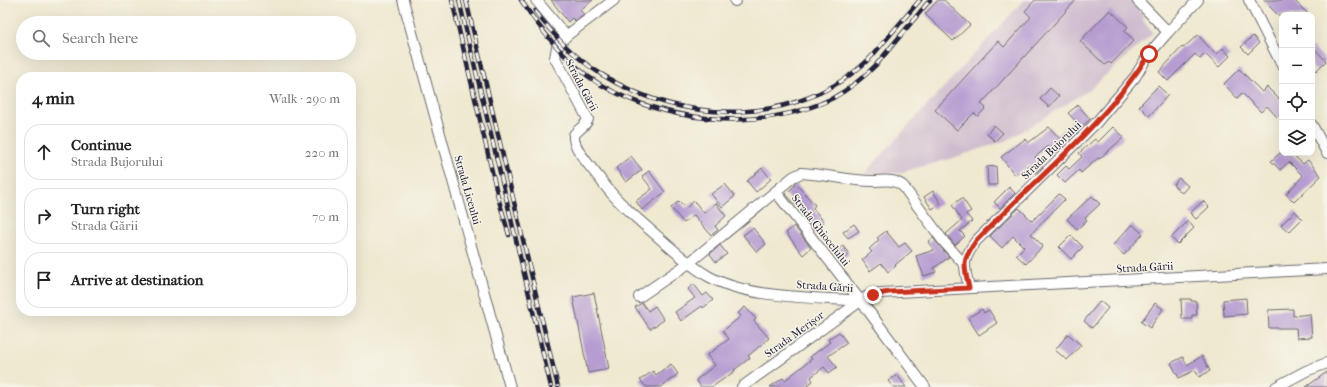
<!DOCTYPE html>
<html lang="en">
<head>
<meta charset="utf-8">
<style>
  :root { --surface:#fff; --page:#f6f6f6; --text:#222; --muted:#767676; --line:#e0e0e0 }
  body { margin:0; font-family:"IM FELL French Canon",serif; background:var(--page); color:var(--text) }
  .controls { position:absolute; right:12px; top:12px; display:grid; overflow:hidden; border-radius:8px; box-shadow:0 4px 16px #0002 }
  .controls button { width:36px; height:36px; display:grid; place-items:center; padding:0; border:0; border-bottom:1px solid var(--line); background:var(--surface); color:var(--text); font:20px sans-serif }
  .stop { position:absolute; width:12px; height:12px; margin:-9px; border:3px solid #c8321e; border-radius:50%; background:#fff }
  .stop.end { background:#c8321e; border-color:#fff; box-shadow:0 1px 4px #0008 }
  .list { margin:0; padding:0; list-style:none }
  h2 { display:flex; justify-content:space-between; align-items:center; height:52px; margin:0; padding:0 16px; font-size:17px }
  h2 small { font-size:13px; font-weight:400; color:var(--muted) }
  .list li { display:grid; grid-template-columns:26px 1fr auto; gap:12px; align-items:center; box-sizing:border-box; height:56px; margin:0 8px 8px; padding:0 8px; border:1px solid var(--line); border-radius:16px }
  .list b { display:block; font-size:15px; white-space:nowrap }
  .list p { margin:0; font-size:13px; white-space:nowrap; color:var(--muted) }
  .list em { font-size:13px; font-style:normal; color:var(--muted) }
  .icon { flex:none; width:22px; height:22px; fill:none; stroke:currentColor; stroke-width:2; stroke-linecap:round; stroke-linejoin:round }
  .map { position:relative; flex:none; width:1327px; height:387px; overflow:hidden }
  .search { position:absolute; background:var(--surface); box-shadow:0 4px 16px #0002; left:16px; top:16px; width:340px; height:44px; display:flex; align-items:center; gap:10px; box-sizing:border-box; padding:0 14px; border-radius:22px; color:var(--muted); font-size:15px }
  .panel { position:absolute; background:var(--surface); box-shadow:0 4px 16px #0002; left:16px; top:72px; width:340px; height:244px; border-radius:16px }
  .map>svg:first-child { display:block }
  .industrial { fill:#cfbdcf }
  .building { fill:#b69cd1 }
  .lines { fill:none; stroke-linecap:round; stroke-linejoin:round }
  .minor-casing { stroke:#6a686f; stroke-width:12 }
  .minor { stroke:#fff; stroke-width:10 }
  .rail-casing { stroke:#22223b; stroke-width:4.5 }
  .rail { stroke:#f7f3e8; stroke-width:3; stroke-dasharray:9; stroke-linecap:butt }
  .route { stroke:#c8321e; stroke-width:5 }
  .labels { text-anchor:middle; stroke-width:3; stroke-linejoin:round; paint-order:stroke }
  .street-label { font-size:11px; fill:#22223b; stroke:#f7f3e8 }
</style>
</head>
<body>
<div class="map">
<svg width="1327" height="387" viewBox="0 0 1327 387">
  <rect width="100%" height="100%" fill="#f7f3e8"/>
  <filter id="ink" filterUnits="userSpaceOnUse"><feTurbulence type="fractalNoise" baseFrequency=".025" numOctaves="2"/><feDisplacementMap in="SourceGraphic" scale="8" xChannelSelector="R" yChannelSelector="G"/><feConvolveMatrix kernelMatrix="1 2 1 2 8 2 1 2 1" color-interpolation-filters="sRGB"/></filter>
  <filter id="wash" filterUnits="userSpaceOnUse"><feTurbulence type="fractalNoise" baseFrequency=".012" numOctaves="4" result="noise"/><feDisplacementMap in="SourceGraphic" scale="16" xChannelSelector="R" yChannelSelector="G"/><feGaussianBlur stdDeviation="0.9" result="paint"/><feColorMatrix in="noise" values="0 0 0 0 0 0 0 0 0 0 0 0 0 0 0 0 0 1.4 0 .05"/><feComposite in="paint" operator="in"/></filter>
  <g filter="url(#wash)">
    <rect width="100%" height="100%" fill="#efe9d0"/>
    <!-- industrial -->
    <path class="industrial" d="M1024,0H1130L1142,14L1144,22L1153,33L1089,90L1008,140L953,158L899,173L864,174Z"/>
    <g id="blocks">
      <!-- building -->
      <g class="building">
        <path d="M551,0H593L580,10L584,15L575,21L572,18L568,22Z"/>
        <path d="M938,0H944L970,25L953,41L925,14Z"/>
        <path d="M1035,0H1076L981,104L986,108L978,116L974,113L957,130L935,110L998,41L1004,47L1031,17L1025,11Z"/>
        <path d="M1263,0H1294L1309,15H1278Z"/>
        <path d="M1110,10L1128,27L1124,31L1134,40L1111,64L1109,62L1105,65L1080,41Z"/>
        <path d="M1198,35L1216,55L1223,48L1230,56L1219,67L1205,54L1200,59L1195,54L1168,81L1159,72L1182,47L1183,48Z"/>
        <path d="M1253,36L1259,43L1248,54L1241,47Z"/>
        <path d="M1312,46L1326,61L1316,71L1312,67Z"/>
        <path d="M1239,69L1262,92L1267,87L1282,102V113L1277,117L1267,106L1261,112L1242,93L1237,98L1224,84Z"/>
        <path d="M1158,86L1168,95L1149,116L1139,106Z"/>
        <path d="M1050,88L1059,96L1049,107L1040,99Z"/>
        <path d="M1078,105L1090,119L1081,127L1068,113Z"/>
        <path d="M994,125L1003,133L995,141L987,134Z"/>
        <path d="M1075,125L1079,130L1057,152L1050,145L1035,157L1043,166L1035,173L1029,165L1015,175L1001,157L1025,139L1028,143L1049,127L1060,139Z"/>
        <path d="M1113,127L1124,137L1099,159L1098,158L1081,173L1079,170L1065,183L1057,175L1066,166L1069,169L1082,157L1079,153L1095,139L1098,142Z"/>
        <path d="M1280,153H1291L1303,164L1308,160L1321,176L1294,202L1286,194L1303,176L1289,162L1280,170L1271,161Z"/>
        <path d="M631,156L642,170L626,182L616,168Z"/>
        <path d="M996,166L997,185H988L987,167Z"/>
        <path d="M762,168L771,179L756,192L747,181Z"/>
        <path d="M649,171L665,192L642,210L636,201L652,189L642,176Z"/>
        <path d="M1179,178L1188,186L1182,193L1173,185Z"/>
        <path d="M725,184L735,196L722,207L711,194Z"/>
        <path d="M796,184L815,205L813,208L824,222L814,230L805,218L806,217L786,194Z"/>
        <path d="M1009,187L1015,193L1000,208L994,202Z"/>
        <path d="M933,191L941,204L932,209L924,197Z"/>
        <path d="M1059,194L1065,199L1031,234L1043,246L1026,264L1016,255L1024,247L1013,236L1002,248L990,236L1019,208L1032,221Z"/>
        <path d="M1092,196L1100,204L1085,218L1087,220L1077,229L1067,219Z"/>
        <path d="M962,198L971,211L966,214L972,221L960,231L965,236L955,245L946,234L962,220L952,205Z"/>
        <path d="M679,201L686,208L694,201L704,213L716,203L726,216L715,226L718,230L711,235L694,215L684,223L671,208Z"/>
        <path d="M1203,201L1209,207L1196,219L1190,213Z"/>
        <path d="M1295,211L1302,219L1289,232L1281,225Z"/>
        <path d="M1188,221L1194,228L1178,244L1171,238Z"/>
        <path d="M854,224L859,231L848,238L843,232Z"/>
        <path d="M1132,224L1143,234L1124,255L1113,245Z"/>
        <path d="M794,226L811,248L803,255L786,233Z"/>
        <path d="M753,228L766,244L757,252L743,235Z"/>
        <path d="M886,231L899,247L905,243L912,251L895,265L896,266L888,272L881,263L870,271L862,260L872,252L869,249L879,240L877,238Z"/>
        <path d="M1071,235L1083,247L1071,259L1059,247Z"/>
        <path d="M933,238L949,257L934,268L936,272L924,276L916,256L934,250L928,242Z"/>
        <path d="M720,245L727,254L716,262L710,254Z"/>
        <path d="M843,246L849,254L840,261L833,253Z"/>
        <path d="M694,284L703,296L707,293L713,300L703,308L702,306L681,321L675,312L695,298L688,289Z"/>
        <path d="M594,293L609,369L588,373L573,297Z"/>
        <path d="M1246,298L1247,314L1224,316L1223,300Z"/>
        <path d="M1181,299H1191V301H1196L1197,315H1192V319H1182Z"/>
        <path d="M1100,301L1108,308L1092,328L1084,321Z"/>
        <path d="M642,303L648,311L655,306L664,320L650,329L635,307Z"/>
        <path d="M1155,303L1163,309L1150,328L1141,322Z"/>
        <path d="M745,307L756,319L754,321L769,338L748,356L750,358L734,370L735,371L712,387H701L696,380L715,365L707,355L729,339L723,331L741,316L738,313Z"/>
        <path d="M982,309L984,313L989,310L997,323L979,335L968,318Z"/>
        <path d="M1293,309V316L1310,314L1312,337L1297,338L1296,328H1269L1268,310Z"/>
        <path d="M839,332L847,343L828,356L837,367L829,373L824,367L811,377L813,381L806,387H770L783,378L785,380L812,359L810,357L830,342L828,339Z"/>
        <path d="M1068,334L1081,345L1067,360L1055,350Z"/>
        <path d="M1202,356L1210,371L1199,377L1195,370L1179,378L1171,363L1183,357L1187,365Z"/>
        <path d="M671,364L678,374L661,387H646L640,380L653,371L656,375Z"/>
        <path d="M1327,372V387H1306Z"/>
        <path d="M897,375L906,387H893L888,381Z"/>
      </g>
    </g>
  </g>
  <g filter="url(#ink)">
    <use href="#blocks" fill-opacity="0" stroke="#6a686f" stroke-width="1"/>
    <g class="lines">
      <!-- minor casing -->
      <g class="minor-casing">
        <g id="minor">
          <path d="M403,0L510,387"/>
          <path d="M536,0L566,36L557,47L555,58L588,119C586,126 578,129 574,135C572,148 592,168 600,179C616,201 635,217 656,235C672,249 689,265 708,276C748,299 815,297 861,301"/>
          <path d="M1137,0L1168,32"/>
          <path d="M1249,0L1282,65"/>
          <path d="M735,1L736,0"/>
          <path d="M566,36L614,0"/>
          <path d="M1312,125L1327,153"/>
          <path d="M776,192L870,313L925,387"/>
          <path d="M969,288C964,265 961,262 976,241L1095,124L1135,77L1149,54L1168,32L1198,0"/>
          <path d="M639,297L689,263L793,177L801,173C825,174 848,181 873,181C884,181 893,178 903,186L944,242L964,264"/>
          <path d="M742,387L866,297L880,293L1327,269"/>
          <path d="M1276,387L1306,371L1327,363"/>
        </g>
      </g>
      <!-- minor -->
      <use href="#minor" class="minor"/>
      <!-- rail casing -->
      <g class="rail-casing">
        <g id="rail">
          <path d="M452,0L498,197L509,235"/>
          <path d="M459,0L551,387"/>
          <path d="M466,0L558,387"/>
          <path d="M521,0C540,29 561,56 589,77C654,123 761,134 833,98C849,89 863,78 876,65L930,0"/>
          <path d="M535,11C553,35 575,58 601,74C682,126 800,128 871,57L920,0"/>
        </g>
      </g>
      <!-- rail -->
      <use href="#rail" class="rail"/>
    </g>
  </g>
  <g class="lines" filter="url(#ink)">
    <!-- route -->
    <path class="route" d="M873,295L889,292L969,288C964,265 961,262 976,241C1034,180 1104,126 1149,54"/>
  </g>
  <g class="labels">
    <!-- street labels -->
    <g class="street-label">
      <text transform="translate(582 85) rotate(62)" y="4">Strada Gării</text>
      <text transform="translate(1051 150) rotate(-44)" y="4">Strada Bujorului</text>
      <text transform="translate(468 190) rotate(74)" y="4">Strada Liceului</text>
      <text transform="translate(821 230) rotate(52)" y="4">Strada Ghiocelului</text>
      <text transform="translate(1145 267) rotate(-3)" y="4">Strada Gării</text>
      <text transform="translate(825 286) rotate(4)" y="4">Strada Gării</text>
      <text transform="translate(794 334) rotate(-36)" y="4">Strada Merișor</text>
    </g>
  </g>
</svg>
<div class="controls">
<button>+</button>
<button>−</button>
<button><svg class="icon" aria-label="locate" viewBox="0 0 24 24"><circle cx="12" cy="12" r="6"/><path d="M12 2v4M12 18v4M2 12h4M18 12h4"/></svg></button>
<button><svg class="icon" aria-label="layers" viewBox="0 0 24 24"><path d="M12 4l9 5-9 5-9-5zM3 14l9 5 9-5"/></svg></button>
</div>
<div class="stop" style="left:1149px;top:54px"></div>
<div class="stop end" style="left:873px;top:295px"></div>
<div class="search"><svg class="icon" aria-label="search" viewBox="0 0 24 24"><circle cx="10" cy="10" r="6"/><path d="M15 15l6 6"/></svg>Search here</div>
<section class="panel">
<h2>4 min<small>Walk · 290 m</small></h2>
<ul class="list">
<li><svg class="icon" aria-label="ahead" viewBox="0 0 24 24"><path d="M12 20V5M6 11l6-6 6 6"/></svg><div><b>Continue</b><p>Strada Bujorului</p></div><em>220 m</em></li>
<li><svg class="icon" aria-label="right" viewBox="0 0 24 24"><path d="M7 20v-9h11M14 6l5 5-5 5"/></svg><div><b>Turn right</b><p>Strada Gării</p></div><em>70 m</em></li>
<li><svg class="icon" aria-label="arrive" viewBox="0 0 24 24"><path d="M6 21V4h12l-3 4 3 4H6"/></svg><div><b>Arrive at destination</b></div></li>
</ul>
</section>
</div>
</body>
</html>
